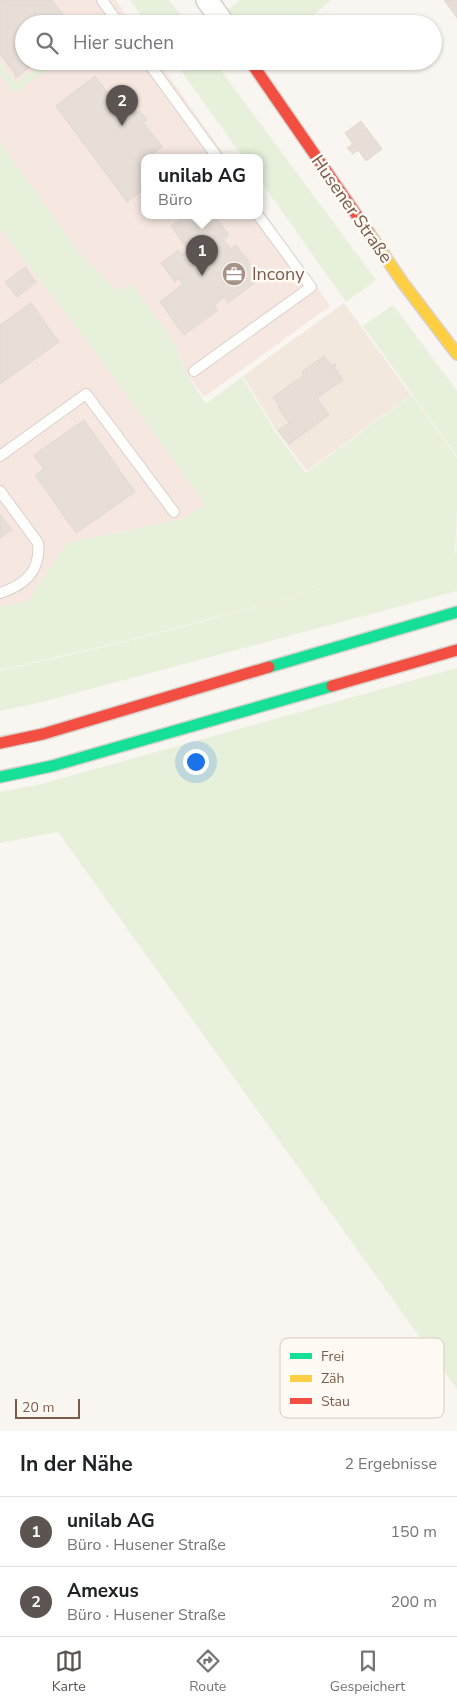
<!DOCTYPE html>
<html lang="de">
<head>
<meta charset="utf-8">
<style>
  :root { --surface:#fff; --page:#f6f6f6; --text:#202124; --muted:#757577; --line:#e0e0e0; --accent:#5c5450 }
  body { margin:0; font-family:"Nunito Sans",sans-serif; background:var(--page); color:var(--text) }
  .scale { position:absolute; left:15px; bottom:12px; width:65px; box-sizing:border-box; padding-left:5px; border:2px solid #7a5c4d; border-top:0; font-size:14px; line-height:18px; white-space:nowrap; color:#7a5c4d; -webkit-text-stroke:4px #fffaf3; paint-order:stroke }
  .you { position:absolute; left:195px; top:761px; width:18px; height:18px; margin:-12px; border:4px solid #fff; border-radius:50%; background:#1a73e8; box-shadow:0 0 0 8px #1a73e833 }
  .badge { display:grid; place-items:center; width:32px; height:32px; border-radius:50%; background:var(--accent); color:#fff; font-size:16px; font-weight:700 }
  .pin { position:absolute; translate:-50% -41px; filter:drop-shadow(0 1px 2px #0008) }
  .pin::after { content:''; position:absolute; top:26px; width:18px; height:15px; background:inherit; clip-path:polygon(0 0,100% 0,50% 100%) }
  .popup { position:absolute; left:141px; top:154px; width:122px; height:65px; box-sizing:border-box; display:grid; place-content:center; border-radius:10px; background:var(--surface); filter:drop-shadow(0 1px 4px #0005); font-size:16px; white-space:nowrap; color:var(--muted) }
  .popup b { font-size:19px; color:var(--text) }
  .popup::after { content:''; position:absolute; left:50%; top:100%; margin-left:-10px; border:10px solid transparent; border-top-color:var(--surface) }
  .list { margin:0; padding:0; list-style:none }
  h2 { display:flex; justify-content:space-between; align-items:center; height:65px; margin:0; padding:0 20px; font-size:21px }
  h2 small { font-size:16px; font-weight:400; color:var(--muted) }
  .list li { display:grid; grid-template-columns:32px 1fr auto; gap:15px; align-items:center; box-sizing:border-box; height:70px; padding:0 20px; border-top:1px solid var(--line) }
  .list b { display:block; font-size:19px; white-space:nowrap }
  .list p { margin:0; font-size:16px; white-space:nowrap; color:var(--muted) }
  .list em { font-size:16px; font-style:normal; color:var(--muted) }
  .icon { flex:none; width:28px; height:28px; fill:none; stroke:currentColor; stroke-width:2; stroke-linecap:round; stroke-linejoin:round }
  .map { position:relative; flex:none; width:457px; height:1431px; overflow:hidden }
  .search { position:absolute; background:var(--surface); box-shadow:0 1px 4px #0004; left:15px; right:15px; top:15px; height:55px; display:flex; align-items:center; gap:12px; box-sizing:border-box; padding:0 18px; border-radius:28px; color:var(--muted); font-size:19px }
  .sheet { height:205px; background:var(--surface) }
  nav { display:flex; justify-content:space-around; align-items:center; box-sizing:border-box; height:70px; border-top:1px solid var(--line); background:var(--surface); font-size:14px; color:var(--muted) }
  nav a { display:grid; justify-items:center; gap:2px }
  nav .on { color:var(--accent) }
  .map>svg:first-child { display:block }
  .residential { fill:#f2e8de }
  .commercial { fill:#f6e8e1 }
  .green { fill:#e7f0db }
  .building { fill:#e6ded7; stroke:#e2d8d2 }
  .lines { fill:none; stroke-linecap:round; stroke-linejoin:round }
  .lane-casing { stroke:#d7d1cb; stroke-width:12 }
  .street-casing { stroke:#d7d1cb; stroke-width:24 }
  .fast-casing { stroke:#d9d2cb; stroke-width:14 }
  .slow-casing { stroke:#d9d2cb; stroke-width:14 }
  .jam-casing { stroke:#d9d2cb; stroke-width:14 }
  .lane { stroke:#fefefd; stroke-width:10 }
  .street { stroke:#fefefd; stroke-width:21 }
  .fast { stroke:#16e098; stroke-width:11 }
  .slow { stroke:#ffcf43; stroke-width:11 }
  .jam { stroke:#f24e42; stroke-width:11 }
  .labels { text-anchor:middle; stroke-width:5; stroke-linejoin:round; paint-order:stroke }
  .street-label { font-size:18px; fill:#7a5c4d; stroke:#fffaf3 }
  .poi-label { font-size:18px; fill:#7a5c4d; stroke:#fffaf3; text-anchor:start }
  .key { fill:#fffaf3; stroke:#d7cbc1; stroke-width:1 }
  .key-label { font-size:14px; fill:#7a5c4d }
</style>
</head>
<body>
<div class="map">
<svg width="457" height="1431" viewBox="0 0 457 1431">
  <rect width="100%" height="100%" fill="#f9f5f0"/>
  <!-- residential -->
  <path class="residential" d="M344,303L411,395L307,471L277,432L243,376Z"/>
  <!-- commercial -->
  <g class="commercial">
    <path d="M0,0H116L132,24H24V61H158L226,157H144V215H260V206L330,306L204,397L185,371L174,343L116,291L80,254L0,142Z"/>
    <path d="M0,228L96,353L206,504L183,519L67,543L28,601L0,607Z"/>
  </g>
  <!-- green -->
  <g class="green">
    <path d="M130,0H169L187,24H147Z"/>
    <path d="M241,0H331L303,24H237L227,10Z"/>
    <path d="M46,61H59L14,93L0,74V62L16,83Z"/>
    <path d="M174,61H214L376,280L346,302L260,180V157H243Z"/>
    <path d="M0,142L80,254L116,291L133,285L174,343L185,371L205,403L210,401L242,377L276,433L306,473L412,395L457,458V511L455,553H456L457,530V591L38,703L0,711V671L125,642L390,571L125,641L0,670V607L28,601L67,543L183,519L205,504L96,353L0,228Z"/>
    <path d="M393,305L457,391V456L363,326Z"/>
    <path d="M457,668V1389L58,832L0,843V792L38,785Z"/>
  </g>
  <!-- building -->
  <g class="building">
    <path d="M0,0H52L70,24H24V61H39L15,78V74L0,54Z"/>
    <path d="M444,0H457V18Z"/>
    <path d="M95,76L109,95L119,88L137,113L140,111L147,120L143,122L162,147L152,154L155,157H144V189L127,202L56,106Z"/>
    <path d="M361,121L382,149L366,161L358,150L353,154L347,148L353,144L345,133Z"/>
    <path d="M187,215H214L229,235L223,240L231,249L236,245L261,278L228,303L224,297L214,305L218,310L184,335L160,302L183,284L179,279L175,282L161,263L179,250L182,255L188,250L171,226Z"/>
    <path d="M25,267L36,282L17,297L5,282Z"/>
    <path d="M31,303L59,342L0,384V325Z"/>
    <path d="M324,356L332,366L335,364L336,365L334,367L343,380L317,398L329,415L289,444L278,430L289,423L278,407L280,406L273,397L304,375L302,372Z"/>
    <path d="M84,420L135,492L76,533L35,475L44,469L34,455Z"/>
    <path d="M0,514L12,530L0,538Z"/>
  </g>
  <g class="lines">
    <!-- lane casing -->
    <g class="lane-casing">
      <g id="lane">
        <path d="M102,0L119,24"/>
        <path d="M147,61L217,157"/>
        <path d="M194,371L311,287L258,215"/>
        <path d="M0,456L86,394L174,512"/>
        <path d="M0,491L38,543C41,571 25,585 0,593"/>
      </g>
    </g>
    <!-- street casing -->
    <g class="street-casing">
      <path id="street" d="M207,0L224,24"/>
    </g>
    <!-- fast casing -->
    <g class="fast-casing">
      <g id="fast">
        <path d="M269,667L457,612"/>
        <path d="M0,777L52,766L332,686"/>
      </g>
    </g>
    <!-- slow casing -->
    <g class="slow-casing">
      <path id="slow" d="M369,233L403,283L457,354"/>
    </g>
    <!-- jam casing -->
    <g class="jam-casing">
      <g id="jam">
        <path d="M250,61L369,233"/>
        <path d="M332,686L457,650"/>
        <path d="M0,743L43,734L269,667"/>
      </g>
    </g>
    <!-- lane -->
    <use href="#lane" class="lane"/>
    <!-- street -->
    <use href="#street" class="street"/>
    <!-- fast -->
    <use href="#fast" class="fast"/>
    <!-- slow -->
    <use href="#slow" class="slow"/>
    <!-- jam -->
    <use href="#jam" class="jam"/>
  </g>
  <!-- icons -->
  <defs>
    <g id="office-disc" transform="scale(1.25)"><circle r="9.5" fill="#a69286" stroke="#fffaf3"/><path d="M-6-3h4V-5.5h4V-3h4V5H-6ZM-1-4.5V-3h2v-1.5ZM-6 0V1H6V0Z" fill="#fff"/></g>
  </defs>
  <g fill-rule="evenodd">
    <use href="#office-disc" x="234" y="274"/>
  </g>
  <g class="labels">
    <!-- street labels -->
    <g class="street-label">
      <text transform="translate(352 209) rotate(55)" y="6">Husener Straße</text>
    </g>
    <!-- poi labels -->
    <g class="poi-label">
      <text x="252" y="280">Incony</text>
    </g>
  </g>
  <!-- legend -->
  <rect x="280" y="1338" width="164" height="80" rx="8" class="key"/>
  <rect x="290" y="1353" width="22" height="6" fill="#16e098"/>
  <rect x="290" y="1375" width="22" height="7" fill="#ffcf43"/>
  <rect x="290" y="1398" width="22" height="6" fill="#f24e42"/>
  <g class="key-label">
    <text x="321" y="1361">Frei</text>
    <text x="321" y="1383">Zäh</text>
    <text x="321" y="1406">Stau</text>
  </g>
</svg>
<div class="scale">20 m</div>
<div class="you"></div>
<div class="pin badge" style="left:202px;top:276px">1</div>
<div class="popup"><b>unilab AG</b>Büro</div>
<div class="pin badge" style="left:122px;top:126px">2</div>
<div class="search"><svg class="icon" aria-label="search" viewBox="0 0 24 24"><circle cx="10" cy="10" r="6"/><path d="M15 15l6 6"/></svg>Hier suchen</div>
</div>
<section class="sheet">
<h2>In der Nähe<small>2 Ergebnisse</small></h2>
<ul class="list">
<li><span class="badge">1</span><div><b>unilab AG</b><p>Büro · Husener Straße</p></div><em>150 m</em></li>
<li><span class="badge">2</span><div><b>Amexus</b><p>Büro · Husener Straße</p></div><em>200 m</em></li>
</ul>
</section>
<nav>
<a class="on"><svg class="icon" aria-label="map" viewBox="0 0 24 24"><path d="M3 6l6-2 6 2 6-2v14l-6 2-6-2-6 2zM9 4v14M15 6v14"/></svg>Karte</a>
<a><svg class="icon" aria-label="directions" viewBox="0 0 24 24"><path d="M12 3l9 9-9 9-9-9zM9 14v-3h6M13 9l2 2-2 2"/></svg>Route</a>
<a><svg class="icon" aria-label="saved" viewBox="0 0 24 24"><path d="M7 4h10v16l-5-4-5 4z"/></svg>Gespeichert</a>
</nav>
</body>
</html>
